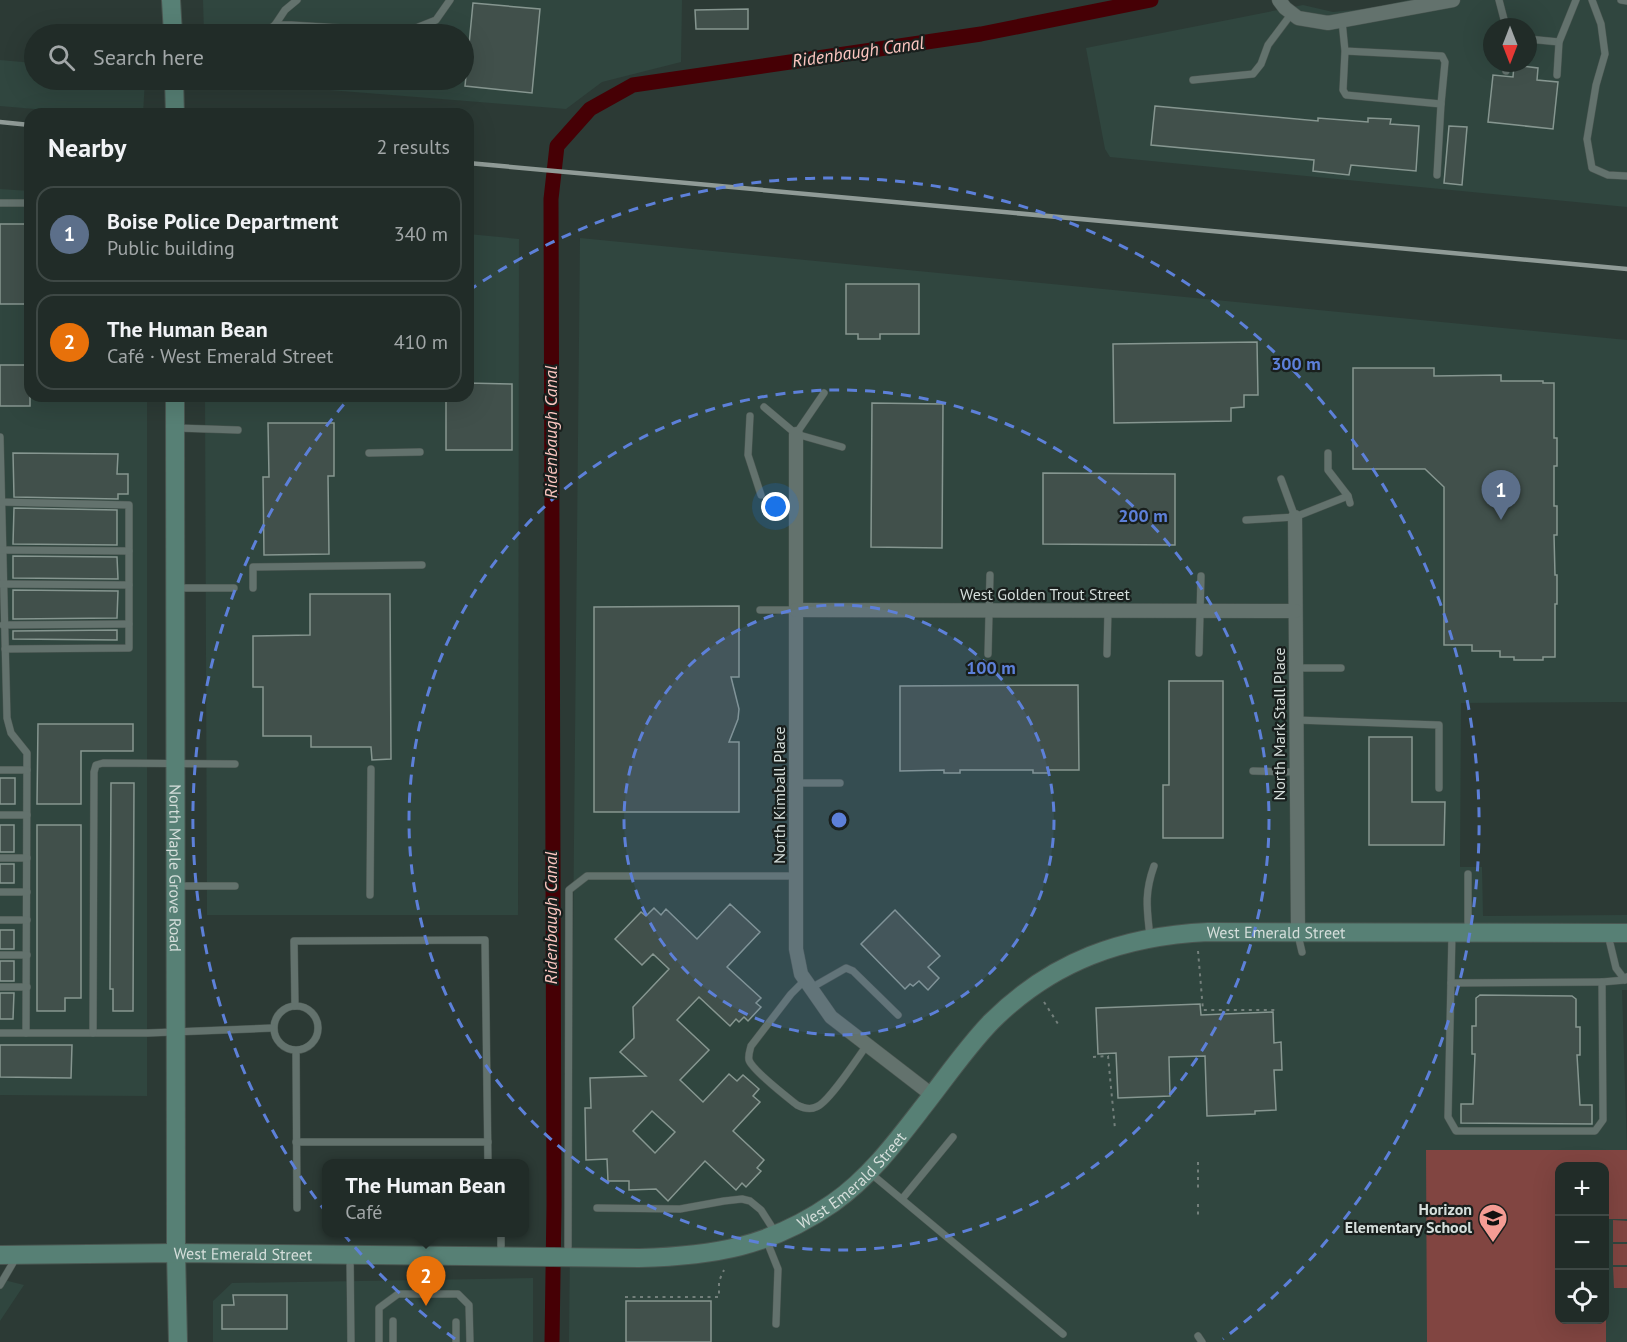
<!DOCTYPE html>
<html lang="en">
<head>
<meta charset="utf-8">
<style>
  :root { --surface:#212c28; --page:#293430; --text:#f1f3f6; --muted:#a2a7a8; --line:#3e4845; --accent:#f59c94 }
  body { margin:0; font-family:"PT Sans",sans-serif; background:var(--page); color:var(--text) }
  .controls { position:absolute; right:18px; bottom:18px; display:grid; overflow:hidden; border-radius:12px; box-shadow:0 6px 24px #0002 }
  .controls button { width:54px; height:54px; display:grid; place-items:center; padding:0; border:0; border-bottom:2px solid var(--line); background:var(--surface); color:var(--text); font:30px sans-serif }
  .compass { position:absolute; left:1483px; top:18px; width:54px; height:54px; border-radius:50%; background:var(--surface); box-shadow:0 6px 24px #0002; rotate:180deg }
  .you { position:absolute; left:776px; top:507px; width:21px; height:21px; margin:-15px; border:4px solid #fff; border-radius:50%; background:#1a73e8; box-shadow:0 0 0 9px #1a73e833 }
  .badge { display:grid; place-items:center; width:39px; height:39px; border-radius:50%; background:var(--accent); color:#fff; font-size:20px; font-weight:700 }
  .pin { position:absolute; translate:-50% -50px; filter:drop-shadow(0 2px 3px #0008) }
  .pin::after { content:''; position:absolute; top:32px; width:21px; height:18px; background:inherit; clip-path:polygon(0 0,100% 0,50% 100%) }
  .popup { position:absolute; left:322px; top:1159px; width:207px; height:78px; box-sizing:border-box; display:grid; place-content:center; border-radius:12px; background:var(--surface); filter:drop-shadow(0 2px 4px #0005); font-size:20px; white-space:nowrap; color:var(--muted) }
  .popup b { font-size:22px; color:var(--text) }
  .popup::after { content:''; position:absolute; left:50%; top:100%; margin-left:-12px; border:12px solid transparent; border-top-color:var(--surface) }
  .list { margin:0; padding:0; list-style:none }
  h2 { display:flex; justify-content:space-between; align-items:center; height:78px; margin:0; padding:0 24px; font-size:26px }
  h2 small { font-size:20px; font-weight:400; color:var(--muted) }
  .list li { display:grid; grid-template-columns:39px 1fr auto; gap:18px; align-items:center; box-sizing:border-box; height:96px; margin:0 12px 12px; padding:0 12px; border:2px solid var(--line); border-radius:18px }
  .list b { display:block; font-size:22px; white-space:nowrap }
  .list p { margin:0; font-size:20px; white-space:nowrap; color:var(--muted) }
  .list em { font-size:20px; font-style:normal; color:var(--muted) }
  .icon { flex:none; width:33px; height:33px; fill:none; stroke:currentColor; stroke-width:2; stroke-linecap:round; stroke-linejoin:round }
  .map { position:relative; flex:none; width:1627px; height:1342px; overflow:hidden }
  .search { position:absolute; background:var(--surface); box-shadow:0 6px 24px #0002; left:24px; top:24px; width:450px; height:66px; display:flex; align-items:center; gap:15px; box-sizing:border-box; padding:0 21px; border-radius:33px; color:var(--muted); font-size:22px }
  .panel { position:absolute; background:var(--surface); box-shadow:0 6px 24px #0002; left:24px; top:108px; width:450px; height:294px; border-radius:18px }
  .map>svg:first-child { display:block }
  .built { fill:#30463f; fill-rule:evenodd }
  .green { fill:#814541; fill-rule:evenodd }
  .lines { fill:none; stroke-linecap:round; stroke-linejoin:round }
  .canal { stroke:#460005; stroke-width:15 }
  .building { fill:#41504b; stroke:#869690; stroke-width:1.5; fill-rule:evenodd }
  .service-casing { stroke:#4a5651; stroke-width:8 }
  .minor-casing { stroke:#4a5651; stroke-width:15 }
  .secondary-casing { stroke:#4a5651; stroke-width:20 }
  .path { stroke:#737f7b; stroke-width:2; stroke-dasharray:3 4.5; stroke-linecap:butt }
  .service { stroke:#63726d; stroke-width:7 }
  .minor { stroke:#63726d; stroke-width:14 }
  .secondary { stroke:#578075; stroke-width:18 }
  .rail { stroke:#909b97; stroke-width:4.5 }
  .ring { fill:none; stroke:#5d80d9; stroke-width:3; stroke-dasharray:10 8 }
  .labels { text-anchor:middle; stroke-width:4.5; stroke-linejoin:round; paint-order:stroke }
  .street-label { font-size:16px; fill:#d5dedb; stroke:#191f1d }
  .poi-label { font-size:16px; font-weight:bold; fill:#d5dedb; stroke:#191f1d; text-anchor:end }
  .water-label { font-size:18px; font-style:italic; fill:#fcc6c0; stroke:#191f1d }
  .centre { fill:#5d80d9; stroke:#191f1d; stroke-width:3 }
  .ring-label { font-size:18px; text-anchor:middle; font-weight:bold; fill:#5d80d9; stroke:#191f1d; stroke-width:4.5; stroke-linejoin:round; paint-order:stroke }
</style>
</head>
<body>
<div class="map">
<svg width="1627" height="1342" viewBox="0 0 1627 1342">
  <rect width="100%" height="100%" fill="#2c3a35"/>
  <!-- built -->
  <g class="built">
    <path d="M203,0H682L681,62L602,82L566,109L205,80H464V34H204Z"/>
    <path d="M1408,0H1627V207L1110,157L1105,149L1086,48L1303,5L1333,12L1373,8ZM1492,27H1528V63H1492Z"/>
    <path d="M0,60L34,63V80H145L143,114H92L0,106Z"/>
    <path d="M0,189L30,191V396H147V1096L0,1095Z"/>
    <path d="M468,234L519,239L518,915H207L205,396H468Z"/>
    <path d="M580,238L1627,340V702L1461,703L1460,867H1482L1483,916L1627,915V990H1622L1627,1150V1342H569ZM1560,1166H1604V1320H1560Z"/>
    <path d="M533,1278V1342H213V1301L232,1283Z"/>
    <path d="M0,1279L24,1285L0,1321Z"/>
  </g>
  <!-- green -->
  <g class="green">
    <path d="M1426,1150H1627V1219H1606V1342H1427ZM1560,1166H1604V1320H1560Z"/>
    <path d="M1613,1220L1627,1221V1242H1613Z"/>
    <rect x="1613" y="1244" width="14" height="21"/>
    <path d="M1613,1267H1627V1288H1614Z"/>
  </g>
  <g class="lines">
    <!-- canal -->
    <path class="canal" d="M552,1342L554,1205L551,199L557,146L590,109L633,85L981,34L1151,0"/>
  </g>
  <!-- building -->
  <g class="building">
    <path d="M473,3L540,9L532,93L465,86Z"/>
    <path d="M748,9V29H696L695,10Z"/>
    <path d="M1514,65L1538,68L1537,80L1558,82L1553,129L1488,122L1493,75L1513,77Z"/>
    <path d="M1155,106L1318,121V118L1368,122V118L1391,119L1390,124L1419,126L1416,171L1351,165L1349,175L1313,171L1314,160L1151,145Z"/>
    <path d="M1449,126L1467,127L1462,185L1444,183Z"/>
    <rect x="0" y="224" width="30" height="80"/>
    <path d="M846,284H919V334H880V339H858V334H846Z"/>
    <path d="M1257,342L1258,395H1244V407L1231,408V421L1114,423L1113,344Z"/>
    <rect x="0" y="365" width="30" height="41"/>
    <path d="M1353,368H1434V376L1501,375V381H1543V383H1554V438H1557V466H1554V506H1557V535H1554L1555,575H1557V604H1555V657H1543V660H1514V657H1500V651H1472V645H1444V487L1425,469H1353Z"/>
    <path d="M468,383L512,384V450H446V396H468Z"/>
    <path d="M872,403L943,404L942,548L871,547Z"/>
    <path d="M268,423H334V476H328L329,554L264,555L263,477H269Z"/>
    <path d="M13,453L118,454L117,474H128V494H118V499L14,497Z"/>
    <path d="M1043,473L1175,474V545L1043,544Z"/>
    <path d="M14,508L117,510V545L13,544Z"/>
    <path d="M13,556L117,557L118,579L13,578Z"/>
    <path d="M13,590L118,591L117,618L13,619Z"/>
    <path d="M310,594H390L391,759L372,760L371,747H311V736H263V687H253V636L310,635Z"/>
    <path d="M739,606V677H731L739,709L738,719L729,742H739V812H594V607Z"/>
    <path d="M117,630V640L13,639V631Z"/>
    <path d="M1169,681H1223V838H1163V785H1169Z"/>
    <path d="M1078,685L1079,770H1049V773H1033V770H960V773H944V770L900,771V686Z"/>
    <path d="M38,724H133V751H81V804H37Z"/>
    <path d="M1369,737H1412V802H1445L1444,845H1369Z"/>
    <rect x="0" y="778" width="15" height="26"/>
    <path d="M111,783H134L133,1011H113V989H110Z"/>
    <rect x="0" y="825" width="14" height="27"/>
    <path d="M37,825H81V998H65V1011H37Z"/>
    <rect x="0" y="864" width="14" height="19"/>
    <path d="M730,904L760,932L727,967L761,998L756,1003L761,1007L748,1021L744,1017L739,1022L736,1019L730,1026L699,997L677,1020L709,1050L680,1080L703,1102L729,1074L737,1081L743,1075L759,1089L753,1096L760,1102L733,1131L764,1160L757,1168L761,1171L746,1187L742,1183L736,1190L705,1161L668,1201L656,1189L629,1190V1181H608L607,1159L586,1160L585,1108H591L590,1078L646,1076L620,1052L634,1038L633,1007L669,969L653,954L642,965L615,939L641,912L646,916L654,908L661,915L666,909L697,939ZM652,1111L675,1132L655,1153L633,1131Z"/>
    <path d="M895,910L940,956L928,967L939,978L928,990L919,981L913,986L910,984L905,989L861,944Z"/>
    <rect x="0" y="930" width="14" height="19"/>
    <rect x="0" y="961" width="14" height="20"/>
    <path d="M0,993H14L13,1019H0Z"/>
    <path d="M1480,995L1572,996L1576,999V1027H1580V1055H1577L1580,1105H1592V1124L1461,1123V1104H1473L1475,1054H1472V1026H1476V998Z"/>
    <path d="M1200,1004L1201,1015L1273,1012L1274,1043L1281,1042L1282,1070H1274L1276,1110L1255,1111V1114L1207,1116L1205,1056L1169,1057L1170,1096L1118,1098L1116,1053L1098,1054L1096,1008Z"/>
    <path d="M0,1045H72L71,1078L0,1077Z"/>
    <path d="M233,1295H287V1329H222V1305H234Z"/>
    <rect x="626" y="1301" width="85" height="41"/>
  </g>
  <g class="lines">
    <!-- service casing -->
    <g class="service-casing">
      <g id="service">
        <path d="M1499,0L1506,27"/>
        <path d="M1592,0L1601,24L1605,54L1596,85L1587,139L1592,168L1608,175L1627,176"/>
        <path d="M1621,0L1627,1"/>
        <path d="M1342,21L1345,51L1343,90L1346,95L1441,104L1445,62L1442,56L1345,51"/>
        <path d="M275,25L285,10L297,0"/>
        <path d="M263,34L275,25H291L406,32L436,20L450,0"/>
        <path d="M1528,39L1559,42L1576,0"/>
        <path d="M1506,71L1507,63"/>
        <path d="M1557,75L1559,42"/>
        <path d="M1193,80L1253,74L1261,64L1268,45L1292,13"/>
        <path d="M1437,175L1441,104"/>
        <path d="M0,203H30"/>
        <path d="M764,407L796,434L824,393"/>
        <path d="M750,416L748,455L761,495"/>
        <path d="M177,428L238,430"/>
        <path d="M796,434L842,447"/>
        <path d="M0,437L7,718L11,733L27,753L26,1033"/>
        <path d="M369,453L420,452"/>
        <path d="M1328,453V470L1348,496L1350,503"/>
        <path d="M0,502L129,505V648L5,649"/>
        <path d="M1295,517L1348,496"/>
        <path d="M1246,520L1295,517L1281,479"/>
        <path d="M0,550L129,551"/>
        <path d="M0,584L129,585"/>
        <path d="M176,588H234"/>
        <path d="M253,588V567L422,565"/>
        <path d="M760,610H796"/>
        <path d="M3,625L129,624"/>
        <path d="M1199,653L1201,576"/>
        <path d="M988,654L990,575"/>
        <path d="M1107,654L1108,610"/>
        <path d="M1296,668H1341"/>
        <path d="M1296,720L1439,725V788"/>
        <path d="M0,770H27"/>
        <path d="M1253,771L1296,772"/>
        <path d="M796,783H840"/>
        <path d="M0,815H27"/>
        <path d="M0,858H27"/>
        <path d="M1468,874V930"/>
        <path d="M178,886H235"/>
        <path d="M0,892H27"/>
        <path d="M370,895L371,769"/>
        <path d="M0,920H27"/>
        <path d="M1452,933L1448,1117L1456,1131H1595L1603,1120L1602,982L1625,980L1627,977"/>
        <path d="M1298,935L1302,952"/>
        <path d="M1608,935L1616,968L1625,980"/>
        <path d="M1150,937C1147,909 1144,894 1154,866"/>
        <path d="M0,955H27"/>
        <path d="M805,980L791,994L751,1046C750,1050 748,1055 749,1060C752,1070 787,1097 797,1105C803,1108 810,1110 816,1107C828,1104 858,1057 867,1045"/>
        <path d="M1451,983L1602,982"/>
        <path d="M0,987H27"/>
        <path d="M811,988L846,968L853,971L898,1015"/>
        <circle cx="296" cy="1028" r="22"/>
        <path d="M295,1006L294,941L485,940L488,1164"/>
        <path d="M0,1033H148L273,1028"/>
        <path d="M93,1033L94,772L96,765L103,763L235,764"/>
        <path d="M296,1051L297,1208"/>
        <path d="M296,1142H488"/>
        <path d="M869,1172L1063,1334"/>
        <path d="M902,1199L953,1137"/>
        <path d="M597,1208L680,1209L724,1201L742,1199L750,1201L761,1210L775,1232"/>
        <path d="M501,1232V1256"/>
        <path d="M766,1239L778,1269L776,1324"/>
        <path d="M350,1255L351,1342"/>
        <path d="M568,1256L569,890L587,876H796"/>
        <path d="M0,1285L17,1256"/>
        <path d="M393,1321V1342"/>
        <path d="M456,1322V1342"/>
        <path d="M1198,1336L1202,1342"/>
        <path d="M379,1342V1308L398,1294H458L469,1305L470,1342"/>
      </g>
    </g>
    <!-- minor casing -->
    <g class="minor-casing">
      <g id="minor">
        <path d="M1279,0L1285,8L1298,18L1328,23L1453,0"/>
        <path d="M796,434V949L801,974L831,1017L932,1095"/>
        <path d="M1295,517L1298,932"/>
        <path d="M796,610L1295,611"/>
      </g>
    </g>
    <!-- secondary casing -->
    <g class="secondary-casing">
      <g id="secondary">
        <path d="M171,0L173,34"/>
        <path d="M174,80L175,114"/>
        <path id="s1" d="M175,396L176,1253L178,1342"/>
        <path id="s2" d="M0,1255L176,1253L639,1258C713,1256 770,1247 833,1203C869,1178 896,1142 923,1107C945,1079 966,1048 991,1022C1052,961 1123,936 1208,932L1627,933"/>
      </g>
    </g>
    <!-- path -->
    <g class="path">
      <path d="M1198,951L1203,1010H1278"/>
      <path d="M1044,1002L1060,1027"/>
      <path d="M1093,1057L1108,1056L1115,1129"/>
      <path d="M1198,1162V1189"/>
      <path d="M1198,1204V1217"/>
      <path d="M625,1297H719V1281L724,1270"/>
    </g>
    <!-- service -->
    <use href="#service" class="service"/>
    <!-- minor -->
    <use href="#minor" class="minor"/>
    <!-- secondary -->
    <use href="#secondary" class="secondary"/>
    <!-- rail -->
    <g class="rail">
      <path d="M0,122L30,125"/>
      <path d="M468,163L1627,269"/>
    </g>
  </g>
  <!-- distance rings -->
  <circle cx="839" cy="820" r="215" fill="#5d80d9" fill-opacity=".12"/>
  <g class="ring">
    <circle cx="839" cy="820" r="215"/>
    <circle cx="839" cy="820" r="430"/>
    <path d="M455 1339A646 646 0 0 1 351 396M468 291A646 646 0 0 1 1223 1339"/>
  </g>
  <!-- icons -->
  <defs>
    <g id="school-pin" transform="scale(1.5)"><path d="M0 17L-7.5 6A9.5 9.5 0 1 1 7.5 6Z" fill="#f59c94" stroke="#191f1d"/><path d="M0-5L7-2L0 1L-7-2ZM-4 1L0 2.5L4 1V4Q0 6-4 4Z" fill="#111"/></g>
  </defs>
  <g fill-rule="evenodd">
    <use href="#school-pin" x="1493" y="1218"/>
  </g>
  <g class="labels">
    <!-- street labels -->
    <g class="street-label">
      <text x="1045" y="600">West Golden Trout Street</text>
      <text transform="translate(1279 724) rotate(-90)" y="6">North Mark Stall Place</text>
      <text transform="translate(779 795) rotate(-90)" y="6">North Kimball Place</text>
      <text dy="6" stroke="none"><textPath href="#s1" startOffset="472">North Maple Grove Road</textPath></text>
      <text dy="6" stroke="none"><textPath href="#s2" startOffset="1394">West Emerald Street</textPath></text>
      <text dy="6" stroke="none"><textPath href="#s2" startOffset="873">West Emerald Street</textPath></text>
      <text dy="6" stroke="none"><textPath href="#s2" startOffset="243">West Emerald Street</textPath></text>
    </g>
    <!-- poi labels -->
    <g class="poi-label">
      <text x="1472" y="1215">Horizon<tspan x="1472" dy="18">Elementary School</tspan></text>
    </g>
    <!-- water labels -->
    <g class="water-label">
      <text transform="translate(858 52) rotate(-8)" y="6">Ridenbaugh Canal</text>
      <text transform="translate(551 432) rotate(-90)" y="6">Ridenbaugh Canal</text>
      <text transform="translate(551 918) rotate(-90)" y="6">Ridenbaugh Canal</text>
    </g>
  </g>
  <circle cx="839" cy="820" r="9" class="centre"/>
  <g class="ring-label">
    <text x="1296" y="370">300 m</text>
    <text x="1143" y="522">200 m</text>
    <text x="991" y="674">100 m</text>
  </g>
</svg>
<div class="controls">
<button>+</button>
<button>−</button>
<button><svg class="icon" aria-label="locate" viewBox="0 0 24 24"><circle cx="12" cy="12" r="6"/><path d="M12 2v4M12 18v4M2 12h4M18 12h4"/></svg></button>
</div>
<svg class="compass" viewBox="-18 -18 36 36"><path d="M0-13l5 13h-10z" fill="#e53935"/><path d="M0 13l5-13h-10z" fill="#a2a7a8"/></svg>
<div class="you"></div>
<div class="pin badge" style="left:1501px;top:520px;background:#5c6f8a">1</div>
<div class="pin badge" style="left:426px;top:1306px;background:#e8710a">2</div>
<div class="popup"><b>The Human Bean</b>Café</div>
<div class="search"><svg class="icon" aria-label="search" viewBox="0 0 24 24"><circle cx="10" cy="10" r="6"/><path d="M15 15l6 6"/></svg>Search here</div>
<section class="panel">
<h2>Nearby<small>2 results</small></h2>
<ul class="list">
<li><span class="badge" style="background:#5c6f8a">1</span><div><b>Boise Police Department</b><p>Public building</p></div><em>340 m</em></li>
<li><span class="badge" style="background:#e8710a">2</span><div><b>The Human Bean</b><p>Café · West Emerald Street</p></div><em>410 m</em></li>
</ul>
</section>
</div>
</body>
</html>
